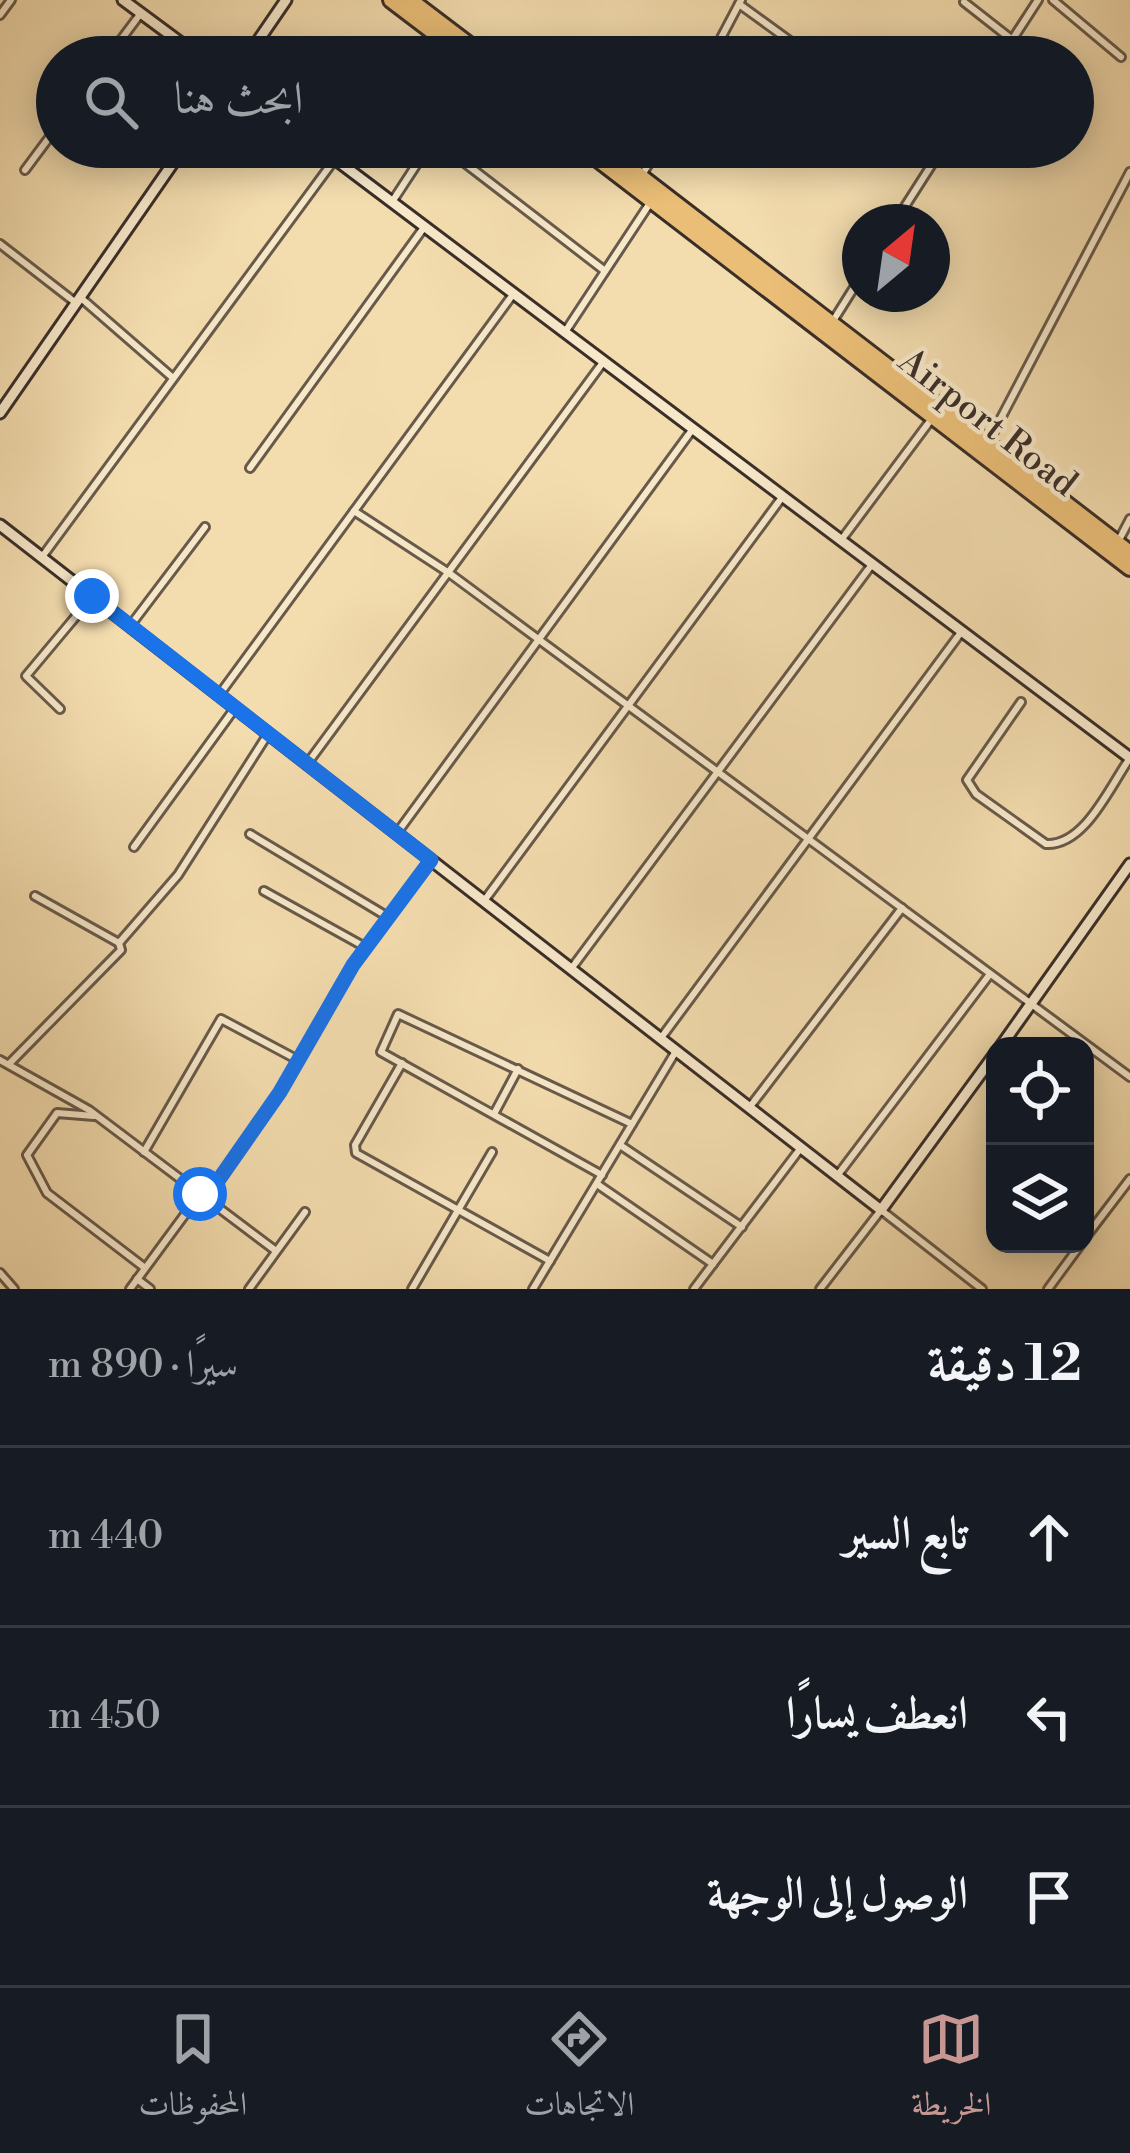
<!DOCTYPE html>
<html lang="ar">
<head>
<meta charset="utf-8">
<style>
  :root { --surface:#171b24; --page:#20242c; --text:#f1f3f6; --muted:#9ea1a6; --line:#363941; --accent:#c59692 }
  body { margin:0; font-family:"Libre Bodoni",Amiri,serif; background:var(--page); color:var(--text); direction:rtl }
  .controls { position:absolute; right:36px; bottom:36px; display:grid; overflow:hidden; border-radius:24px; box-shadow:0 6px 30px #0003 }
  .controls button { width:108px; height:108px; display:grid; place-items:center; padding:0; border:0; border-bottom:3px solid var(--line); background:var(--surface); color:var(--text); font:60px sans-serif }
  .compass { position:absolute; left:842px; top:204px; width:108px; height:108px; border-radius:50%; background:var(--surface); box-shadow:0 6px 30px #0003; rotate:29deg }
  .stop { position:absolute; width:36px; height:36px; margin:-27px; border:9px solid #1a73e8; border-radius:50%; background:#fff }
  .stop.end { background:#1a73e8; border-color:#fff; box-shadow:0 3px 12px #0008 }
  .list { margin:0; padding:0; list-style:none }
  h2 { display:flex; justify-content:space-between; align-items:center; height:156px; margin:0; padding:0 48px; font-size:51px }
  h2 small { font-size:39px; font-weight:400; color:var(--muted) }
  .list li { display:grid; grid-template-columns:78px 1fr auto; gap:36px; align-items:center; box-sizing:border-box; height:180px; padding:0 48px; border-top:3px solid var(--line) }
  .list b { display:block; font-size:45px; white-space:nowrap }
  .list em { font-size:39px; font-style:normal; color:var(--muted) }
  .icon { flex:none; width:66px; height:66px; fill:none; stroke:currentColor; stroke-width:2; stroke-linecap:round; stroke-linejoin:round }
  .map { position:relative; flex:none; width:1130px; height:1289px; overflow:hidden; direction:ltr }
  .search { position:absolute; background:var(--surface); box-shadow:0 6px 30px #0003; left:36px; right:36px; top:36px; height:132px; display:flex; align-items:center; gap:30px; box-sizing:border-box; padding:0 42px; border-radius:66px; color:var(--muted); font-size:45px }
  .sheet { height:696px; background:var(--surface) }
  nav { display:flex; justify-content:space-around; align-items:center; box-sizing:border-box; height:168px; border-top:3px solid var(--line); background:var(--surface); font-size:33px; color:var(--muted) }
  nav a { display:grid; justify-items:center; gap:6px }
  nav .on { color:var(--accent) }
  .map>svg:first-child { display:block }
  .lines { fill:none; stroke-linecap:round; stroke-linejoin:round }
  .street-casing { stroke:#685a4a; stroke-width:12 }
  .secondary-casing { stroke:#3a2e28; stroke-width:15 }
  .highway-casing { stroke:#3a2e28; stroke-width:20 }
  .street { stroke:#f7e8ca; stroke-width:6 }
  .secondary { stroke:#f7e8ca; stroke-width:9 }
  .highway { stroke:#eabe77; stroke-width:14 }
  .route { stroke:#1a73e8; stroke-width:15 }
  .labels { text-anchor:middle; stroke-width:9; stroke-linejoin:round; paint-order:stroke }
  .street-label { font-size:36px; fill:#3a2e28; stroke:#f7e8ca }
</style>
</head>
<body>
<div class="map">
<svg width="1130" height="1289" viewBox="0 0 1130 1289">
  <rect width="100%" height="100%" fill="#f3dcae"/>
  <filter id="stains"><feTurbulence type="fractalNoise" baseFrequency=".00167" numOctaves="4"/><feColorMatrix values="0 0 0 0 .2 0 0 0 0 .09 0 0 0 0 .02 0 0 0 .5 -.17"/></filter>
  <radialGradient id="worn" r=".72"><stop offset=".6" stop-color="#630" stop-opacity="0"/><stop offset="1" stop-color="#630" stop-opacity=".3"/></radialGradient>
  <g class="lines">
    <!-- street casing -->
    <g class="street-casing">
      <g id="street">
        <path d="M1053,0L1121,57"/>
        <path d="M964,2L1034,57"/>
        <path d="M739,4L812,57"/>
        <path d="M0,15L11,0"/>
        <path d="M108,57L141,13"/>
        <path d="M711,57L741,0"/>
        <path d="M1001,57L1038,0"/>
        <path d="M444,147L605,271"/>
        <path d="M25,170L57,127"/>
        <path d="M642,175L659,147"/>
        <path d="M392,202L428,147"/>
        <path d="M895,222L943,147"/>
        <path d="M0,244L76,303"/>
        <path d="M81,298L173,378"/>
        <path d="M833,321L860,278"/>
        <path d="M565,332L650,203"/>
        <path d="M989,441L1130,172"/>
        <path d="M250,468L425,226"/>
        <path d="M354,511L449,573L1130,1077"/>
        <path d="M842,539L933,417"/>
        <path d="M1119,540L1130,519"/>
        <path d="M42,557L335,159"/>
        <path d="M130,626L205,527"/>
        <path d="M219,695L514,293"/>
        <path d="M1021,702L967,780L976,794L1046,844C1085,846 1110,786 1130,758"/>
        <path d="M60,709L26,676L92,597"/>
        <path d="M307,764L604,361"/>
        <path d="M397,833L692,430"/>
        <path d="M250,834L388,917"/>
        <path d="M134,847L235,708"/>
        <path d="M264,891L365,947"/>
        <path d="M35,896L119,943L178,875L268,734"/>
        <path d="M484,901L783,496"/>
        <path d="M571,969L873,563"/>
        <path d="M661,1038L962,631"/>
        <path d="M0,1060L89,1110L276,1251"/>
        <path d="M402,1063L355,1145L356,1153L550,1261"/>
        <path d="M9,1064L121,950L119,943"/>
        <path d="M749,1108L902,908"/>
        <path d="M494,1114L518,1069"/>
        <path d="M94,1116L57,1113L27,1155L47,1193L145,1268"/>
        <path d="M620,1145L742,1227"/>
        <path d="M144,1152L221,1019L298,1060"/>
        <path d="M602,1175L381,1052L398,1014L632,1124"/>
        <path d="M837,1176L990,974"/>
        <path d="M597,1184L713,1264"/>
        <path d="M206,1198L280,1092L353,965L431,860"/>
        <path d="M1085,1238L1130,1179"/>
        <path d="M0,1273L14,1289"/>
        <path d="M137,1279L150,1289"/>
        <path d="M130,1289L200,1194"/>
        <path d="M249,1289L305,1212"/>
        <path d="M412,1289L492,1152"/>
        <path d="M533,1289L676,1051"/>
        <path d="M694,1289L800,1149"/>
        <path d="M820,1289L881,1210L982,1289"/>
        <path d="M1048,1289L1081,1244"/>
      </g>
    </g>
    <!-- secondary casing -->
    <g class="secondary-casing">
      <g id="secondary">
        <path d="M123,0L200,57"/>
        <path d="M247,57L286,0"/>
        <path d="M319,147L1130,758"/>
        <path d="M0,413L184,147"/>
        <path d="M0,525L881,1210L995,1054"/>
        <path d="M1001,1046L1130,864"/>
      </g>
    </g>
    <!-- highway casing -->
    <g class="highway-casing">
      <g id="highway">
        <path d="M391,0L466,57"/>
        <path d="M410,0L485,57"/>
        <path d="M582,147L1130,568"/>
        <path d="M602,147L1130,553"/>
      </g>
    </g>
    <!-- street -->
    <use href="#street" class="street"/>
    <!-- secondary -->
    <use href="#secondary" class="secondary"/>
    <!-- highway -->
    <use href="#highway" class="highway"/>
  </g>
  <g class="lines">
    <!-- route -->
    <path class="route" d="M92,596L431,860L353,965L280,1092L206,1198L200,1194"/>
  </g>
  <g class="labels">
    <!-- street labels -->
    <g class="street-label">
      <text transform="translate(989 421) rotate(38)" y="13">Airport Road</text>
    </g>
  </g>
  <rect width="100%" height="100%" filter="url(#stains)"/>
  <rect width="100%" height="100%" fill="url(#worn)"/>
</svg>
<div class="controls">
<button><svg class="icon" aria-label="locate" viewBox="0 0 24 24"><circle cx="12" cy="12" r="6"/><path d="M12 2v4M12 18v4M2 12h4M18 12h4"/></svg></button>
<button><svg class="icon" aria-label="layers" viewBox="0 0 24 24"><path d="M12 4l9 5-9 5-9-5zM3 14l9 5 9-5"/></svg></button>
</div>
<svg class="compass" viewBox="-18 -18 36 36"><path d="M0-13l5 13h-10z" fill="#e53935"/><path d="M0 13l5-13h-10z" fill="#9ea1a6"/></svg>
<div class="stop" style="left:200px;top:1194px"></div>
<div class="stop end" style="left:92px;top:596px"></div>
<div class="search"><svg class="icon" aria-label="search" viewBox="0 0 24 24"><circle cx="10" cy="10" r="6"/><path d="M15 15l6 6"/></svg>ابحث هنا</div>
</div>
<section class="sheet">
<h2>12 دقيقة<small>سيرًا · 890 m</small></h2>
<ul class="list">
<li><svg class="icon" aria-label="ahead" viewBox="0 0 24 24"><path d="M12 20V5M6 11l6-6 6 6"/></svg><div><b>تابع السير</b></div><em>440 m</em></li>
<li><svg class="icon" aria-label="left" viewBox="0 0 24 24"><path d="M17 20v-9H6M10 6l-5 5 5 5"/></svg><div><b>انعطف يسارًا</b></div><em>450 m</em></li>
<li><svg class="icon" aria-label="arrive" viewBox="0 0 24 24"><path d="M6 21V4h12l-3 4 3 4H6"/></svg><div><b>الوصول إلى الوجهة</b></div></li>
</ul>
</section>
<nav>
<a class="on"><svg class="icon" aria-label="map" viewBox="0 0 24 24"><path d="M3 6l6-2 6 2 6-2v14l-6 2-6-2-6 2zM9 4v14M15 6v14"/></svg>الخريطة</a>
<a><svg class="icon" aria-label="directions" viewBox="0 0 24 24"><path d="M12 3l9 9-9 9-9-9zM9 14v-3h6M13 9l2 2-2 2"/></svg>الاتجاهات</a>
<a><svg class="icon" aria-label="saved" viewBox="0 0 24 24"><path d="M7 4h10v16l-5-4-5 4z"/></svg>المحفوظات</a>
</nav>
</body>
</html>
